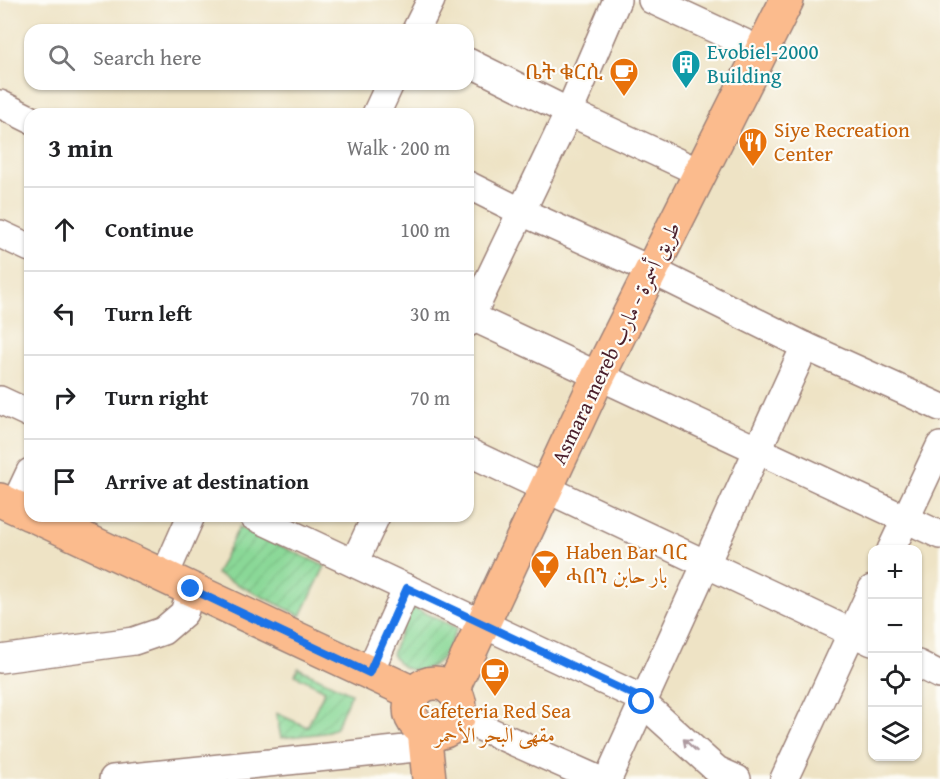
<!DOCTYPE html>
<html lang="en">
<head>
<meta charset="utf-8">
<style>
  :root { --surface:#fff; --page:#f2f2f2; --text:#202124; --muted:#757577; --line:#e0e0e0 }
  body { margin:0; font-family:"Gentium Book Plus",Amiri,"Noto Serif Ethiopic",serif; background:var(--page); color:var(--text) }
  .controls { position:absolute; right:18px; bottom:18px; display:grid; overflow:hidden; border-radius:12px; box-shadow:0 2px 4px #0004 }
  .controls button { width:54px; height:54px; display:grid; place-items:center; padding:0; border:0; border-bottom:2px solid var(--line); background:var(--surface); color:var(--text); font:30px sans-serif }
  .stop { position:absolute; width:18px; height:18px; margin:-14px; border:4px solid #1a73e8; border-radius:50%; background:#fff }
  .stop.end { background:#1a73e8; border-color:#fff; box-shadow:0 2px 6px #0008 }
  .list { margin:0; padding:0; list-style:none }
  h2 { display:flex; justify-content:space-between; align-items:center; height:78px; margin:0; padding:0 24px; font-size:26px }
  h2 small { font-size:20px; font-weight:400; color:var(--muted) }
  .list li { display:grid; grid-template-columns:39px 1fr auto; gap:18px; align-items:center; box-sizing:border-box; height:84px; padding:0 24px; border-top:2px solid var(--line) }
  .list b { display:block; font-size:22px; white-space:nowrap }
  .list em { font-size:20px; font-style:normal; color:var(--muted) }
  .icon { flex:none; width:33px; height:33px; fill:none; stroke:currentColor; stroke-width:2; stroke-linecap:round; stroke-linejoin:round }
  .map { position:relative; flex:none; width:940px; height:779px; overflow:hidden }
  .search { position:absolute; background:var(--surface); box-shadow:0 2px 4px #0004; left:24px; top:24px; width:450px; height:66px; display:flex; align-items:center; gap:15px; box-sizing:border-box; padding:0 21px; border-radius:18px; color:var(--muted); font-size:22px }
  .panel { position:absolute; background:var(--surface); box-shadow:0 2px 4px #0004; left:24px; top:108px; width:450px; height:414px; border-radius:18px }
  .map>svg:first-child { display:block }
  .garden { fill:url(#garden-furrows); stroke:#6a7c61; stroke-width:1.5 }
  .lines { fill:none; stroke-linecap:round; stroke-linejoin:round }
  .minor-casing { stroke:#9c8178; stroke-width:30 }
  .major-casing { stroke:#9c8178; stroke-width:36 }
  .highway-casing { stroke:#9c8178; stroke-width:36 }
  .minor { stroke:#fff; stroke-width:27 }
  .major { stroke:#fbbb8d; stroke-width:33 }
  .highway { stroke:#fbbb8d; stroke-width:33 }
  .oneway { stroke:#ae9aa0 }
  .route { stroke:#1a73e8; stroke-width:8 }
  .labels { text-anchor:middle; stroke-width:4.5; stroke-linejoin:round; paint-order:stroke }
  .culture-label { font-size:21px; fill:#0d838f; stroke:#fdfcf7; text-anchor:start }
  .food-label { font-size:21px; fill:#c56008; stroke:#fdfcf7; text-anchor:start }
  .street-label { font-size:21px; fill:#4a1f2b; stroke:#fdfcf7 }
</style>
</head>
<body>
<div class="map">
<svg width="940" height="779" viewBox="0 0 940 779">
  <defs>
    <pattern id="garden-furrows" width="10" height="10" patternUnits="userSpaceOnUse" patternTransform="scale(1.5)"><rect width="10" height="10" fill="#8ad897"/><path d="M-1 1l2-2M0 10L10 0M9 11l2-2" fill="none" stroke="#79b982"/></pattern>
  </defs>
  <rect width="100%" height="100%" fill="#fdfcf7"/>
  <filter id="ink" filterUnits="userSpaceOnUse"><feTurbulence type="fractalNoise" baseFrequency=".0167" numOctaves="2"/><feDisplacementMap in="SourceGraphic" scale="12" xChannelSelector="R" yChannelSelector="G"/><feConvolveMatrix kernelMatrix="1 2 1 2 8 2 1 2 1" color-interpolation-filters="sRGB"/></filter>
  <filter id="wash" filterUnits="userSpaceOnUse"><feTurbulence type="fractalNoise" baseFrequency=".008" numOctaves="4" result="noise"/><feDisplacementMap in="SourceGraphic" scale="24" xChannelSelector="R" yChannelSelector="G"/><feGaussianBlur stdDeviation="1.35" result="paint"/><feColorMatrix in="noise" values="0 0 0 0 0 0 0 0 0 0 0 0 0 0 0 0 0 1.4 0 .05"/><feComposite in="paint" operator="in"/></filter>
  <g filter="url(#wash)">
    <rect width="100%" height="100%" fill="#eee3c5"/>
    <!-- garden -->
    <g class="garden">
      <path d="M239,527L325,566L301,616L216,574Z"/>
      <path d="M410,606L457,628C453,636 450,646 445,654C431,673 404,678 392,654Z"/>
      <path d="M298,668L351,693L336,728L324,733L281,738L276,713L307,727L325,690L295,675Z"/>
    </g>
  </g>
  <g filter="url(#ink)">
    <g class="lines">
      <!-- minor casing -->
      <g class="minor-casing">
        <g id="minor">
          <path d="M652,0L762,51"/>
          <path d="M416,30L431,0"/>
          <path d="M468,62L569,112L701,173"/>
          <path d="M0,104L30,119"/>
          <path d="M376,114L390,84"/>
          <path d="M468,185L522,212L651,270L805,346L940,407"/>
          <path d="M0,234L30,248"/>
          <path d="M468,315L940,535"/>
          <path d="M468,323L569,112L617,0"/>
          <path d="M0,400L30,414"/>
          <path d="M468,452L872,642"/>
          <path d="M14,506L30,472"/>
          <path d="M253,516L634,695L717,770L737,779"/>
          <path d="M891,550L940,446"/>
          <path d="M354,563L376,516"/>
          <path d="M164,577L191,516"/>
          <path d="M0,659L134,641L163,631L184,613L191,589"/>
          <path d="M918,664L940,675"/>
          <path d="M369,673L407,588"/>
          <path d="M458,717L597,779"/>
          <path d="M113,779L425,747"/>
          <path d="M608,779L805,346"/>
          <path d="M784,779L872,589"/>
        </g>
      </g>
      <!-- major casing -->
      <g class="major-casing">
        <g id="major">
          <path d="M0,500L30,514"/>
          <path d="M35,516L413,693"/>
        </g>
      </g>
      <!-- highway casing -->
      <g class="highway-casing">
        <g id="highway">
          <circle cx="435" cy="708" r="25"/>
          <path d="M452,690L598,377L787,0"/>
          <path d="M424,731L429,779"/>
        </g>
      </g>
      <!-- minor -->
      <use href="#minor" class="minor"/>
      <!-- major -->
      <use href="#major" class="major"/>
      <!-- highway -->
      <use href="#highway" class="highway"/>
    </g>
    <!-- one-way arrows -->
    <defs><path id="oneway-shaft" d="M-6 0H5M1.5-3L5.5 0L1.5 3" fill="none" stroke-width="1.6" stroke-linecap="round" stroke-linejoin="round" transform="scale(1.5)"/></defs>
    <use class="oneway" href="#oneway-shaft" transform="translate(690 745) rotate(-138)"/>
  </g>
  <g class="lines" filter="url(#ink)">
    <!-- route -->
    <path class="route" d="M191,589L369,673L407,588L634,695L642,702"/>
  </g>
  <!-- icons -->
  <defs>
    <g id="building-pin" transform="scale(1.5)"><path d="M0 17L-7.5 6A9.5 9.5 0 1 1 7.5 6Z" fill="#0f9aa8" stroke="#fdfcf7"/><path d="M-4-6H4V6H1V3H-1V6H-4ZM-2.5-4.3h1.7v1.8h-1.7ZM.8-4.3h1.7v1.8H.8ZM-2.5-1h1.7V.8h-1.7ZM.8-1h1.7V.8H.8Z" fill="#fff"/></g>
    <g id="cafe-pin" transform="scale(1.5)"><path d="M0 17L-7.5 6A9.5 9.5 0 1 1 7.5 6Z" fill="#e8710a" stroke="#fdfcf7"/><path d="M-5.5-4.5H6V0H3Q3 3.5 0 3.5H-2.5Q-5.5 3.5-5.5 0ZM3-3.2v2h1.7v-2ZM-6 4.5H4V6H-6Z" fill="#fff"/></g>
    <g id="restaurant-pin" transform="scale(1.5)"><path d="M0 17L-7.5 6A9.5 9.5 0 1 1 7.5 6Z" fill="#e8710a" stroke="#fdfcf7"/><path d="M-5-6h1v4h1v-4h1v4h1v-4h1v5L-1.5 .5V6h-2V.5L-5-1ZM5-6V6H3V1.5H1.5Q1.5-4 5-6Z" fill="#fff"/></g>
    <g id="bar-pin" transform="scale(1.5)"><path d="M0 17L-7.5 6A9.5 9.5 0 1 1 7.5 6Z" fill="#e8710a" stroke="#fdfcf7"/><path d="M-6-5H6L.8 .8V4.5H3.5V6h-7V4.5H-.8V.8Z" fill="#fff"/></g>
  </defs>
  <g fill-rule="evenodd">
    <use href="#building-pin" x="686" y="64"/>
    <use href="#cafe-pin" x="624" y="72"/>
    <use href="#restaurant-pin" x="753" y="142"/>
    <use href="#bar-pin" x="545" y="564"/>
    <use href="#cafe-pin" x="495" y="672"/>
  </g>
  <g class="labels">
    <!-- culture labels -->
    <g class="culture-label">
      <text x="707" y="59">Evobiel-2000<tspan x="707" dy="24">Building</tspan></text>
    </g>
    <!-- food labels -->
    <g class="food-label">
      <text x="603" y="79" text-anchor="end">ቤት ቁርሲ</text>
      <text x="774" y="137">Siye Recreation<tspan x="774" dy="24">Center</tspan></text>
      <text x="566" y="559">Haben Bar ባር<tspan x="566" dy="24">ሓበን بار حابن</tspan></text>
      <text x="495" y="718" text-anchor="middle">Cafeteria Red Sea<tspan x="495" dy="24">مقهى البحر الأحمر</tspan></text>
    </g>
    <!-- street labels -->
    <g class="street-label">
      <text transform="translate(616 343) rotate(-64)" y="7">Asmara mereb طريق أسمرة - مارب</text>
    </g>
  </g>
</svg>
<div class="controls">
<button>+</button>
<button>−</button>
<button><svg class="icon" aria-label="locate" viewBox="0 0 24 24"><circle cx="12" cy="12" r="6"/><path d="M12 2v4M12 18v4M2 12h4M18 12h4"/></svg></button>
<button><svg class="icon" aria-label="layers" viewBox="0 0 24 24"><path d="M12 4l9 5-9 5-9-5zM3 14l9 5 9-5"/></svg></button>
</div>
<div class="stop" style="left:642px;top:702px"></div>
<div class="stop end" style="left:191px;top:589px"></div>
<div class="search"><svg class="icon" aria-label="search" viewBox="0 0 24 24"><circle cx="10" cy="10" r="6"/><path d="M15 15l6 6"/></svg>Search here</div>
<section class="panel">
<h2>3 min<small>Walk · 200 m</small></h2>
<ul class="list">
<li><svg class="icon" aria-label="ahead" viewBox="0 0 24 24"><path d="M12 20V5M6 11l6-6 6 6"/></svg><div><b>Continue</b></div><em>100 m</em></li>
<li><svg class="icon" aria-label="left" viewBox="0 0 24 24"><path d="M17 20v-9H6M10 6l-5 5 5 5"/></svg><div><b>Turn left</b></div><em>30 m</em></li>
<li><svg class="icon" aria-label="right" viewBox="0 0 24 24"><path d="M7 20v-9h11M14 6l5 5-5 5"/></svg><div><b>Turn right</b></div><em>70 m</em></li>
<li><svg class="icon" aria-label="arrive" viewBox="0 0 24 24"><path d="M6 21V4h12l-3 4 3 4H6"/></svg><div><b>Arrive at destination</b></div></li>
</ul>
</section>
</div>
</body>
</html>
